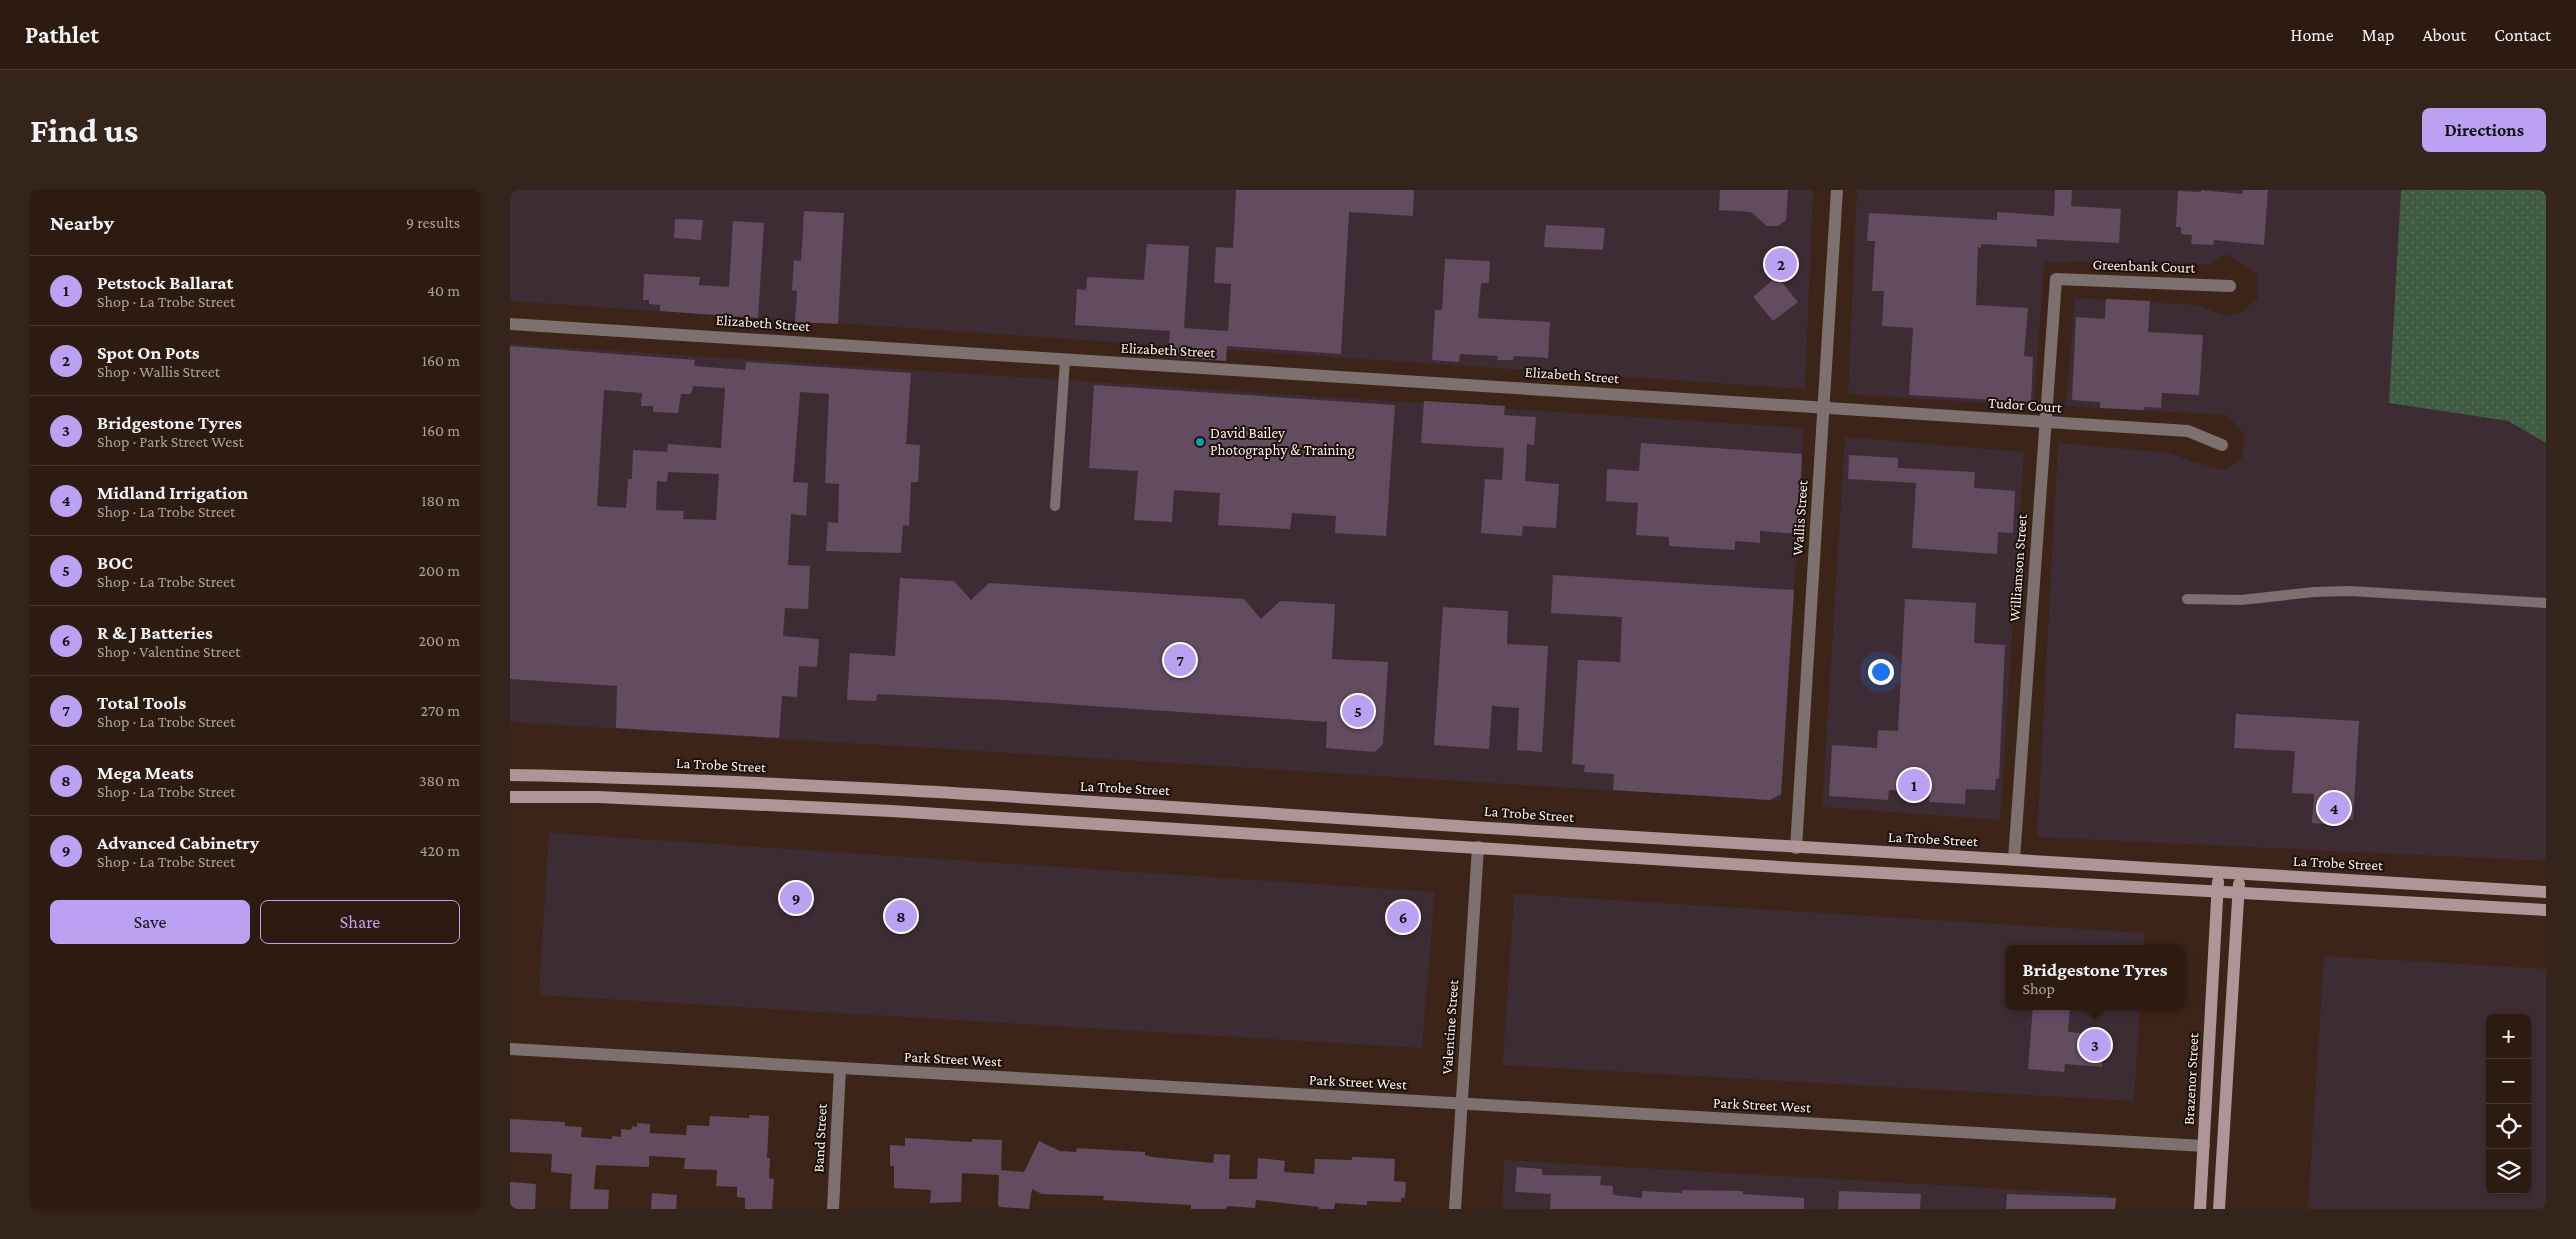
<!DOCTYPE html>
<html lang="en">
<head>
<meta charset="utf-8">
<style>
  :root { --surface:#2d1b12; --page:#35241b; --text:#f1f3f6; --muted:#a7a19f; --line:#483932; --accent:#bca0f2 }
  body { margin:0; font-family:"Crimson Pro",serif; background:var(--page); color:var(--text) }
  .controls { position:absolute; right:15px; bottom:15px; display:grid; overflow:hidden; border-radius:8px; box-shadow:0 1px 4px #0004 }
  .controls button { width:45px; height:45px; display:grid; place-items:center; padding:0; border:0; border-bottom:1px solid var(--line); background:var(--surface); color:var(--text); font:25px sans-serif }
  .you { position:absolute; left:1370px; top:481px; width:18px; height:18px; margin:-12px; border:4px solid #fff; border-radius:50%; background:#1a73e8; box-shadow:0 0 0 8px #1a73e833 }
  .badge { display:grid; place-items:center; width:32px; height:32px; border-radius:50%; background:var(--accent); color:#111; font-size:16px; font-weight:700 }
  .pin { position:absolute; translate:-50% -50%; border:2px solid #fff; box-shadow:0 1px 5px #0006 }
  .popup { position:absolute; left:1495px; top:755px; width:180px; height:65px; box-sizing:border-box; display:grid; place-content:center; border-radius:8px; background:var(--surface); filter:drop-shadow(0 1px 4px #0005); font-size:16px; white-space:nowrap; color:var(--muted) }
  .popup b { font-size:19px; color:var(--text) }
  .popup::after { content:''; position:absolute; left:50%; top:100%; margin-left:-10px; border:10px solid transparent; border-top-color:var(--surface) }
  .list { margin:0; padding:0; list-style:none }
  h2 { display:flex; justify-content:space-between; align-items:center; height:65px; margin:0; padding:0 20px; font-size:21px }
  h2 small { font-size:16px; font-weight:400; color:var(--muted) }
  .list li { display:grid; grid-template-columns:32px 1fr auto; gap:15px; align-items:center; box-sizing:border-box; height:70px; padding:0 20px; border-top:1px solid var(--line) }
  .list b { display:block; font-size:19px; white-space:nowrap }
  .list p { margin:0; font-size:16px; white-space:nowrap; color:var(--muted) }
  .list em { font-size:16px; font-style:normal; color:var(--muted) }
  .actions { display:flex; gap:10px; padding:15px 20px }
  .actions a { flex:1; padding:11px 0; border:1px solid var(--accent); border-radius:8px; text-align:center; font-size:18px; color:var(--accent) }
  .actions .main { background:var(--accent); color:#111 }
  .icon { flex:none; width:28px; height:28px; fill:none; stroke:currentColor; stroke-width:2; stroke-linecap:round; stroke-linejoin:round }
  .map { position:relative; flex:none; width:2036px; height:1019px; overflow:hidden; border-radius:8px }
  header { display:flex; align-items:center; gap:30px; box-sizing:border-box; height:70px; padding:0 25px; background:var(--surface); border-bottom:1px solid var(--line) }
  header strong { font-size:24px }
  nav { display:flex; gap:28px; margin-inline-start:auto; font-size:18px }
  .intro { display:flex; align-items:center; justify-content:space-between; box-sizing:border-box; height:120px; padding:0 30px }
  h1 { margin:0; font-size:35px }
  .button { padding:12px 22px; border-radius:8px; background:var(--accent); color:#111; font-size:18px; font-weight:700 }
  main { display:flex; gap:30px; padding:0 30px }
  aside { flex:1; background:var(--surface); border-radius:8px; box-shadow:0 1px 4px #0004 }
  .map>svg:first-child { display:block }
  .industrial { fill:#3e2c35; fill-rule:evenodd }
  .grass { fill:url(#grass-dots) }
  .building { fill:#634c60; fill-rule:evenodd }
  .lines { fill:none; stroke-linecap:round; stroke-linejoin:round }
  .lane { stroke:#7e6f70; stroke-width:10 }
  .street { stroke:#7e6f70; stroke-width:12 }
  .secondary { stroke:#ae9598; stroke-width:12 }
  .culture-dot { fill:#0f9aa8; stroke:#1b100b; stroke-width:2 }
  .labels { text-anchor:middle; stroke-width:4; stroke-linejoin:round; paint-order:stroke }
  .street-label { font-size:15px; fill:#fff1eb; stroke:#1b100b }
  .poi-label { font-size:15px; fill:#fff1eb; stroke:#1b100b; text-anchor:start }
</style>
</head>
<body>
<header>
<strong>Pathlet</strong>
<nav><a>Home</a><a>Map</a><a>About</a><a>Contact</a></nav>
</header>
<div class="intro"><h1>Find us</h1><a class="button">Directions</a></div>
<main>
<aside>
<h2>Nearby<small>9 results</small></h2>
<ul class="list">
<li><span class="badge">1</span><div><b>Petstock Ballarat</b><p>Shop · La Trobe Street</p></div><em>40 m</em></li>
<li><span class="badge">2</span><div><b>Spot On Pots</b><p>Shop · Wallis Street</p></div><em>160 m</em></li>
<li><span class="badge">3</span><div><b>Bridgestone Tyres</b><p>Shop · Park Street West</p></div><em>160 m</em></li>
<li><span class="badge">4</span><div><b>Midland Irrigation</b><p>Shop · La Trobe Street</p></div><em>180 m</em></li>
<li><span class="badge">5</span><div><b>BOC</b><p>Shop · La Trobe Street</p></div><em>200 m</em></li>
<li><span class="badge">6</span><div><b>R &amp; J Batteries</b><p>Shop · Valentine Street</p></div><em>200 m</em></li>
<li><span class="badge">7</span><div><b>Total Tools</b><p>Shop · La Trobe Street</p></div><em>270 m</em></li>
<li><span class="badge">8</span><div><b>Mega Meats</b><p>Shop · La Trobe Street</p></div><em>380 m</em></li>
<li><span class="badge">9</span><div><b>Advanced Cabinetry</b><p>Shop · La Trobe Street</p></div><em>420 m</em></li>
</ul>
<div class="actions"><a class="main">Save</a><a>Share</a></div>
</aside>
<div class="map">
<svg width="2036" height="1019" viewBox="0 0 2036 1019">
  <defs>
    <pattern id="grass-dots" width="8" height="8" patternUnits="userSpaceOnUse" patternTransform="scale(1.25)"><rect width="8" height="8" fill="#3f5b41"/><path d="M2 2h.1M6 6h.1" fill="none" stroke="#5c735d" stroke-width="1.8" stroke-linecap="round"/></pattern>
  </defs>
  <rect width="100%" height="100%" fill="#3c2418"/>
  <!-- industrial -->
  <g class="industrial">
    <path d="M0,0H1303L1295,199L0,111Z"/>
    <path d="M1347,0H1891L1879,213L1998,231L2036,253V671L1527,647L1548,253L1661,263L1679,271L1714,280L1732,268L1735,245L1717,225L1556,216L1565,108L1687,115L1714,126L1731,123L1748,108L1747,84L1717,64L1697,75L1655,71L1534,72L1524,216L1338,204Z"/>
    <path d="M0,154L1294,238L1271,611L0,532Z"/>
    <path d="M1335,247L1514,262L1490,630L1312,617Z"/>
    <path d="M39,643L925,702L912,858L29,805Z"/>
    <path d="M1004,704L1635,743L1634,759H1499V816H1630L1624,911L993,875Z"/>
    <path d="M1814,766L2036,779V1019H1798ZM1980,828H2017V1000H1980Z"/>
    <path d="M994,970L1600,1005L1603,1019H992Z"/>
  </g>
  <!-- grass -->
  <path class="grass" d="M1891,0H2036V253L1998,231L1879,213Z"/>
  <!-- building -->
  <g class="building">
    <path d="M726,0H904L903,26L839,22L831,164L717,156L716,171L658,167L660,141L565,135L567,99L576,100L577,87L634,90L637,54L679,56L674,138L718,141L721,94L704,93L706,57L723,58Z"/>
    <path d="M1210,0H1278L1276,30L1268,36H1257L1241,22L1209,20Z"/>
    <path d="M1545,0H1562L1561,16L1611,19L1609,53L1527,49V57L1471,54V58L1468,57L1466,115L1518,118L1514,166L1523,167L1521,212L1399,205L1403,138L1372,136L1374,101H1362L1365,51H1357L1359,23L1487,30V22L1544,26Z"/>
    <path d="M1691,0L1732,4L1733,0H1758L1754,55L1704,50L1703,55L1681,54L1682,45L1671,44V37H1666L1668,1L1691,2Z"/>
    <path d="M294,21L334,23L328,134L285,132L287,101L282,100L284,70L291,71Z"/>
    <path d="M165,29L193,30L191,50L164,48Z"/>
    <path d="M223,31L254,33L248,128L150,121V115L139,114V110H133L134,84L190,87L189,95L219,97Z"/>
    <path d="M1036,35L1095,38L1093,60L1034,57Z"/>
    <path d="M935,69L980,71L979,93H971L968,128L1040,132L1038,168L1004,166L1003,170H987L988,166L950,164L949,172L922,170L925,120H932Z"/>
    <path d="M1267,86L1288,112L1263,131L1243,107Z"/>
    <path d="M1596,109L1640,111L1638,142L1693,145L1689,205L1652,203L1651,218L1634,217V220L1590,218V212L1562,210L1566,127L1595,129Z"/>
    <path d="M0,156L185,170L184,176L235,180L236,172L401,183L396,254L410,255L408,292H401L399,336L393,335L391,363L316,361L318,332L328,333L329,294L315,293L319,204L290,202L283,292L298,293L296,326L281,324L278,375L300,376L298,419L275,418L273,446L309,449L307,477L289,476L287,507L272,506L269,548L106,538L107,496L0,489ZM183,196L215,198L211,258L158,254L157,262L123,260L122,289H118L116,318L87,316L94,200L132,203L131,216H143V222L168,223L171,204H181ZM158,282L209,284L206,330L173,329L174,321L146,320L147,291L157,292Z"/>
    <path d="M584,195L885,215L876,346L825,343L826,326L782,323L780,339L708,335L710,303L664,300L662,332L624,330L628,281L579,278Z"/>
    <path d="M914,211L995,216L994,225L1026,227L1024,255L1017,254L1015,291L1049,294L1046,338L1013,336L1012,346L971,343L975,289L992,290L994,258L911,253Z"/>
    <path d="M1131,253L1292,264L1289,344L1250,341V353L1225,351V360L1159,356V347L1126,345L1128,313L1096,311L1097,279L1129,281Z"/>
    <path d="M1339,265L1388,268V278L1465,282L1464,298L1505,301L1503,343L1488,342L1487,364L1402,358L1406,293L1338,289Z"/>
    <path d="M1043,385L1284,400L1271,604L1260,610L1103,600L1104,584L1074,582L1075,575L1062,574L1068,470L1110,472L1112,427L1041,423Z"/>
    <path d="M390,388L444,391L461,410L479,393L734,409L751,429L770,411L825,414L822,469L878,472L873,554L865,562L816,558L817,532L494,510L367,504L366,511L337,510L340,463L385,466Z"/>
    <path d="M1395,409L1466,413L1464,453L1495,455L1489,589H1486L1485,600L1456,599L1455,614L1419,612L1420,602L1379,600L1378,610L1319,606L1322,555L1367,558L1368,540L1388,541Z"/>
    <path d="M933,417L998,421L997,454L1038,456L1032,562L1007,560L1009,518L982,516L979,559L924,555Z"/>
    <path d="M1726,524L1849,531L1843,630L1819,629V634L1802,633L1804,604L1782,603L1785,561L1724,558Z"/>
    <path d="M1523,816H1560L1558,842L1595,845L1592,877L1555,874L1554,882L1518,879Z"/>
    <path d="M239,925L259,926L257,968H260L259,988L264,989L262,1019H235V1008L227,1007V997L206,996L207,980L174,979L175,968L139,966V977L86,975L84,999L99,1000L98,1019H60L62,984L41,982L42,964L0,962V929L55,932V936L72,937L71,947L102,949V946L111,947V939L121,940L122,936L127,937V933L140,934V943L176,945L177,935L199,936L200,926L239,928Z"/>
    <path d="M395,948L462,952V949L492,950L491,980L514,982L529,951L550,961L566,962L567,958L635,962V965L642,967L703,973L704,964L720,965L719,989H747L748,968L775,971L774,982L804,984L805,969L842,970V967H848L885,969L884,991L896,992L895,1008H891V1012L857,1011V1015L825,1013L824,1019H809V1017L746,1010L745,1018L718,1016L715,1019H681V1015L593,1010L594,1006L532,1004L522,999L519,1019L490,1017L488,1015L489,985L452,983L451,1012L420,1013L421,1000L384,998V976H380V955L395,956Z"/>
    <path d="M1007,977L1032,979V985L1091,986L1090,995L1103,996V1005L1132,1008V1001L1172,1003V1000L1233,1001V1004L1294,1008V1019H1040L1041,1004L1005,1002Z"/>
    <path d="M0,992L26,994L25,1019H0Z"/>
    <path d="M1329,1001L1411,1004L1410,1019H1328Z"/>
    <path d="M142,1003L167,1005L166,1019H141Z"/>
    <path d="M1497,1004L1606,1008L1605,1019H1496Z"/>
  </g>
  <g class="lines">
    <!-- lane -->
    <g class="lane">
      <path d="M545,316L555,170"/>
      <path d="M1677,409L1731,410L1804,402L1840,401L2036,413"/>
    </g>
    <!-- street -->
    <g class="street">
      <path d="M0,134L1678,241L1712,255"/>
      <path d="M1286,658L1327,0"/>
      <path d="M1504,669L1546,89L1720,96"/>
      <path d="M0,859L1694,956"/>
      <path d="M323,1019L330,879"/>
      <path d="M945,1019L968,657"/>
    </g>
    <!-- secondary -->
    <g class="secondary">
      <path d="M0,585C321,591 642,616 962,637C1320,660 1678,681 2036,702"/>
      <path d="M0,607H88L381,621L1285,678L2036,720"/>
      <path d="M1690,1019L1708,692"/>
      <path d="M1709,1019L1729,694"/>
    </g>
  </g>
  <!-- markers -->
  <circle class="culture-dot" cx="690" cy="252" r="5"/>
  <g class="labels">
    <!-- street labels -->
    <g class="street-label">
      <text transform="translate(1634 76) rotate(2)" y="5">Greenbank Court</text>
      <text transform="translate(253 133) rotate(4)" y="5">Elizabeth Street</text>
      <text transform="translate(658 160) rotate(3)" y="5">Elizabeth Street</text>
      <text transform="translate(1062 185) rotate(4)" y="5">Elizabeth Street</text>
      <text transform="translate(1515 215) rotate(4)" y="5">Tudor Court</text>
      <text transform="translate(1290 328) rotate(-86)" y="5">Wallis Street</text>
      <text transform="translate(1508 378) rotate(-86)" y="5">Williamson Street</text>
      <text transform="translate(211 575) rotate(3)" y="5">La Trobe Street</text>
      <text transform="translate(615 598) rotate(3)" y="5">La Trobe Street</text>
      <text transform="translate(1019 624) rotate(4)" y="5">La Trobe Street</text>
      <text transform="translate(1423 649) rotate(3)" y="5">La Trobe Street</text>
      <text transform="translate(1828 673) rotate(3)" y="5">La Trobe Street</text>
      <text transform="translate(940 837) rotate(-86)" y="5">Valentine Street</text>
      <text transform="translate(443 869) rotate(3)" y="5">Park Street West</text>
      <text transform="translate(1681 889) rotate(-87)" y="5">Brazenor Street</text>
      <text transform="translate(848 892) rotate(3)" y="5">Park Street West</text>
      <text transform="translate(1252 915) rotate(3)" y="5">Park Street West</text>
      <text transform="translate(310 948) rotate(-87)" y="5">Band Street</text>
    </g>
    <!-- poi labels -->
    <g class="poi-label">
      <text x="700" y="248">David Bailey<tspan x="700" dy="17">Photography &amp; Training</tspan></text>
    </g>
  </g>
</svg>
<div class="controls">
<button>+</button>
<button>−</button>
<button><svg class="icon" aria-label="locate" viewBox="0 0 24 24"><circle cx="12" cy="12" r="6"/><path d="M12 2v4M12 18v4M2 12h4M18 12h4"/></svg></button>
<button><svg class="icon" aria-label="layers" viewBox="0 0 24 24"><path d="M12 4l9 5-9 5-9-5zM3 14l9 5 9-5"/></svg></button>
</div>
<div class="you"></div>
<div class="pin badge" style="left:1404px;top:595px">1</div>
<div class="pin badge" style="left:1271px;top:74px">2</div>
<div class="pin badge" style="left:1585px;top:855px">3</div>
<div class="popup"><b>Bridgestone Tyres</b>Shop</div>
<div class="pin badge" style="left:1824px;top:618px">4</div>
<div class="pin badge" style="left:848px;top:521px">5</div>
<div class="pin badge" style="left:893px;top:727px">6</div>
<div class="pin badge" style="left:670px;top:470px">7</div>
<div class="pin badge" style="left:391px;top:726px">8</div>
<div class="pin badge" style="left:286px;top:708px">9</div>
</div>
</main>
</body>
</html>
